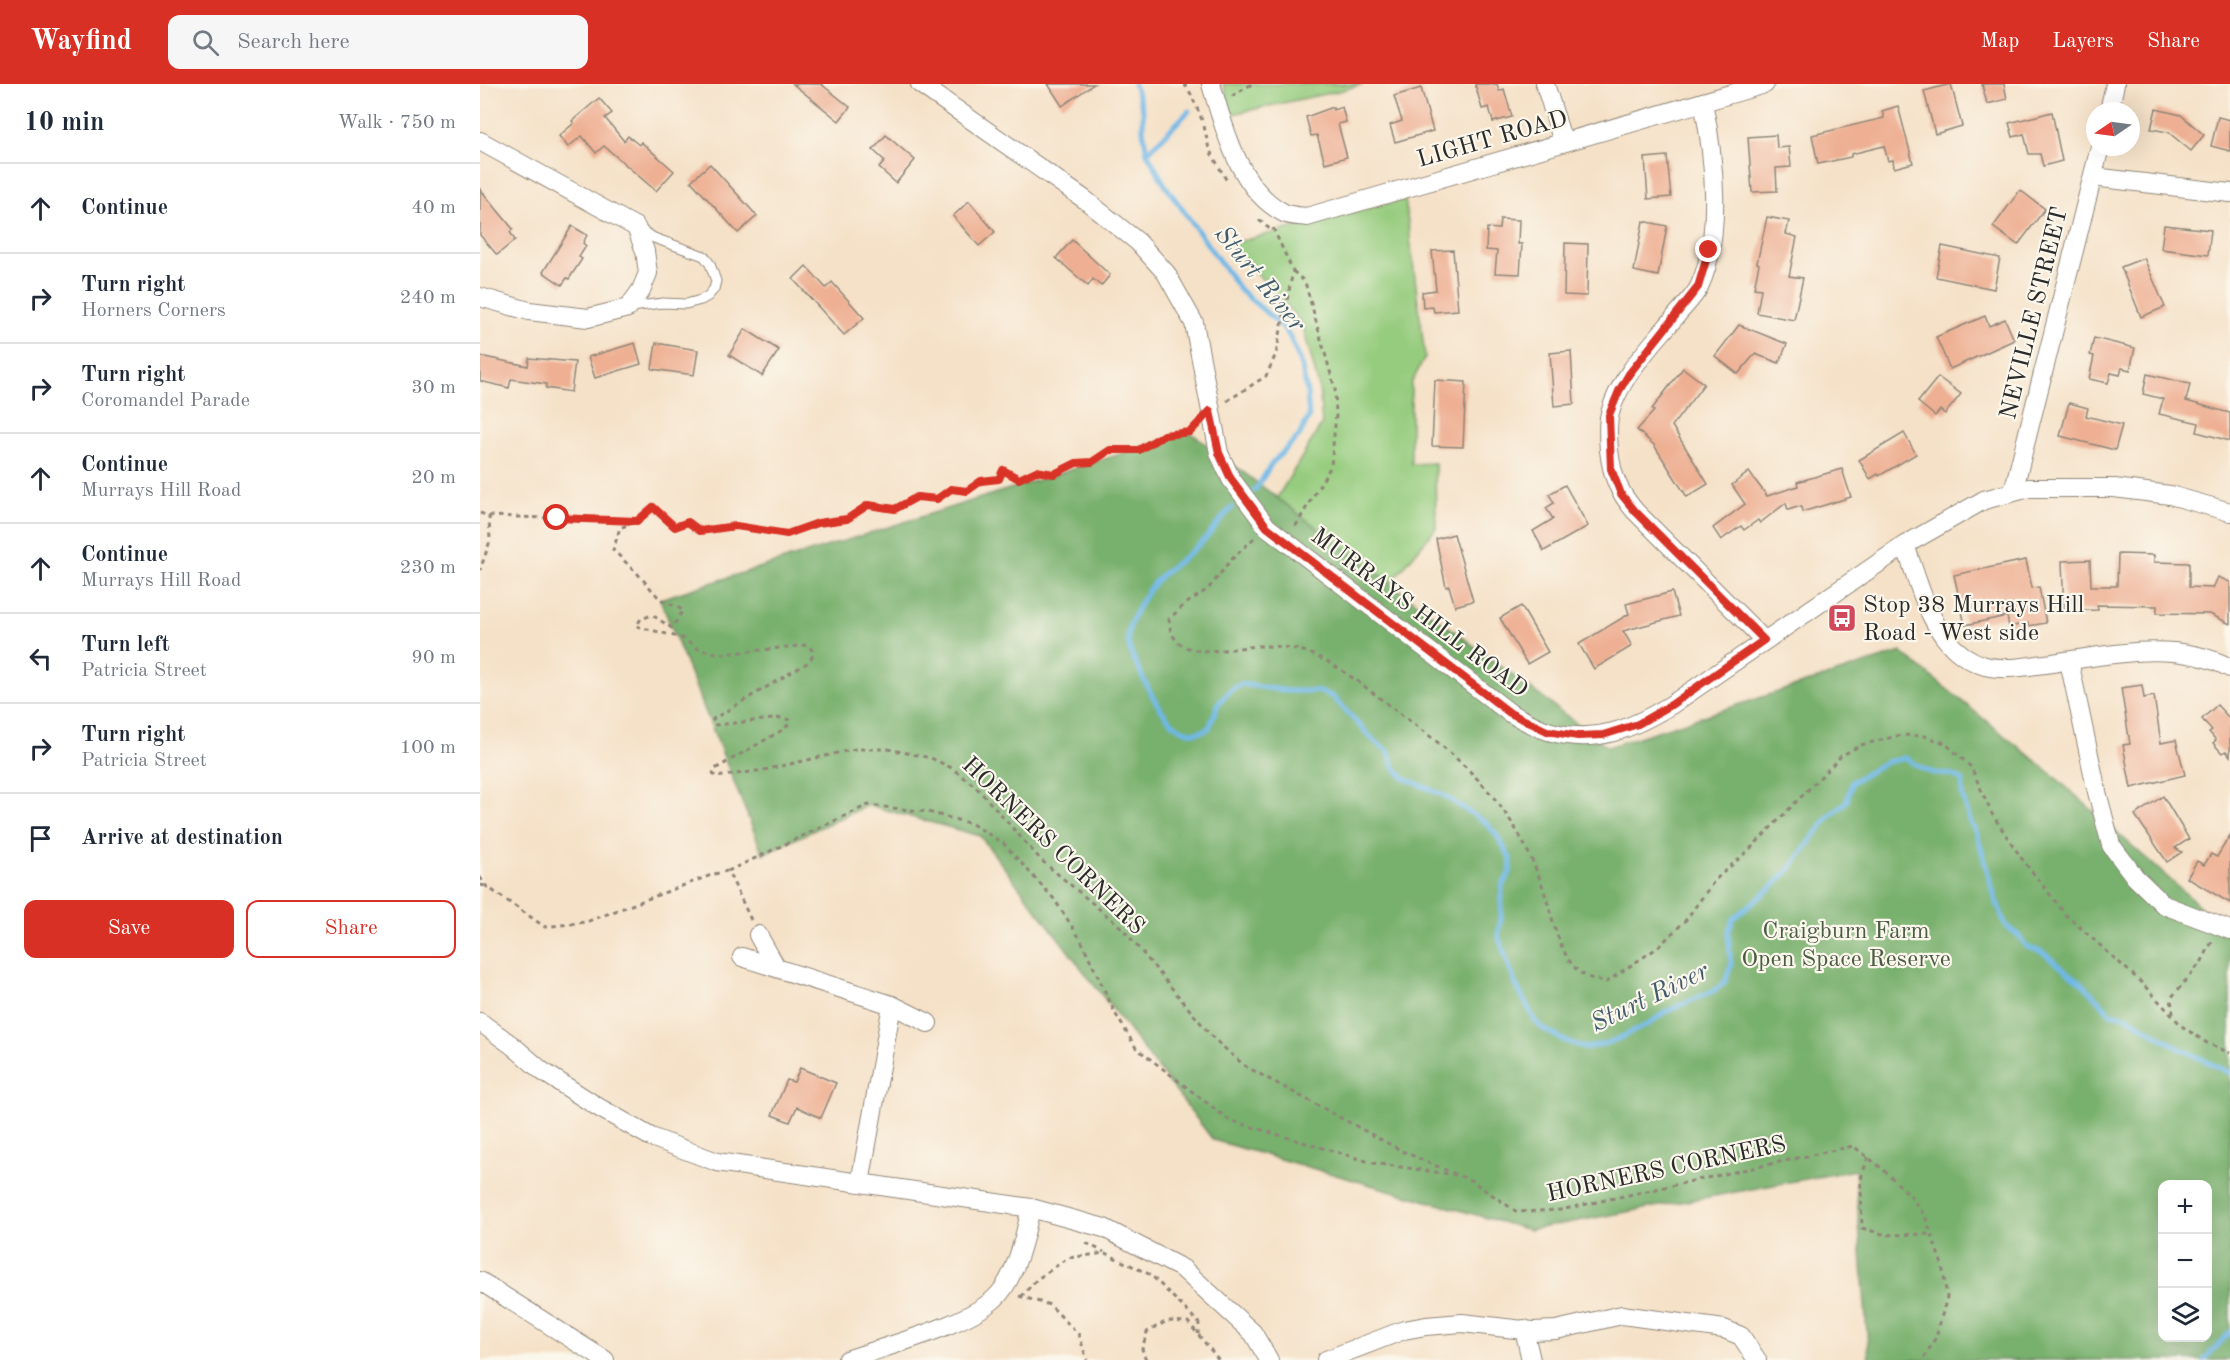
<!DOCTYPE html>
<html lang="en">
<head>
<meta charset="utf-8">
<style>
  :root { --surface:#fff; --page:#f6f6f7; --text:#1f2937; --muted:#747a83; --line:#e0e1e3; --accent:#d93025 }
  body { margin:0; font-family:"Old Standard TT",serif; background:var(--page); color:var(--text) }
  .controls { position:absolute; right:18px; bottom:18px; display:grid; overflow:hidden; border-radius:12px; box-shadow:0 6px 24px #0002 }
  .controls button { width:54px; height:54px; display:grid; place-items:center; padding:0; border:0; border-bottom:2px solid var(--line); background:var(--surface); color:var(--text); font:30px sans-serif }
  .compass { position:absolute; left:1606px; top:18px; width:54px; height:54px; border-radius:50%; background:var(--surface); box-shadow:0 6px 24px #0002; rotate:257deg }
  .stop { position:absolute; width:18px; height:18px; margin:-14px; border:4px solid #d93025; border-radius:50%; background:#fff }
  .stop.end { background:#d93025; border-color:#fff; box-shadow:0 2px 6px #0008 }
  .list { margin:0; padding:0; list-style:none }
  h2 { display:flex; justify-content:space-between; align-items:center; height:78px; margin:0; padding:0 24px; font-size:26px }
  h2 small { font-size:20px; font-weight:400; color:var(--muted) }
  .list li { display:grid; grid-template-columns:39px 1fr auto; gap:18px; align-items:center; box-sizing:border-box; height:90px; padding:0 24px; border-top:2px solid var(--line) }
  .list b { display:block; font-size:22px; white-space:nowrap }
  .list p { margin:0; font-size:20px; white-space:nowrap; color:var(--muted) }
  .list em { font-size:20px; font-style:normal; color:var(--muted) }
  .actions { display:flex; gap:12px; padding:18px 24px }
  .actions a { flex:1; padding:14px 0; border:2px solid var(--accent); border-radius:12px; text-align:center; font-size:21px; color:var(--accent) }
  .actions .main { background:var(--accent); color:#fff }
  .icon { flex:none; width:33px; height:33px; fill:none; stroke:currentColor; stroke-width:2; stroke-linecap:round; stroke-linejoin:round }
  .map { position:relative; flex:none; width:1750px; height:1276px; overflow:hidden }
  header { display:flex; align-items:center; gap:36px; box-sizing:border-box; height:84px; padding:0 30px; background:var(--accent); color:#fff }
  header strong { font-size:28px }
  nav { display:flex; gap:33px; margin-inline-start:auto; font-size:21px }
  .search { width:420px; height:54px; background:var(--page); display:flex; align-items:center; gap:15px; box-sizing:border-box; padding:0 21px; border-radius:12px; color:var(--muted); font-size:22px }
  main { display:flex }
  aside { flex:1; background:var(--surface) }
  .map>svg:first-child { display:block }
  .green { fill:#95cc7e; stroke:#607c54; stroke-width:1.5 }
  .forest { fill:#78b06d; stroke:#526e4c; stroke-width:1.5; fill-rule:evenodd }
  .lines { fill:none; stroke-linecap:round; stroke-linejoin:round }
  .stream { stroke:#6eb8e7; stroke-width:5 }
  .building { fill:#eeaf92 }
  .service-casing { stroke:#908679; stroke-width:11 }
  .minor-casing { stroke:#908679; stroke-width:20 }
  .path { stroke:#908679; stroke-width:3; stroke-dasharray:4.5 4.5; stroke-linecap:butt }
  .service { stroke:#fff; stroke-width:9 }
  .minor { stroke:#fff; stroke-width:18 }
  .route { stroke:#d93025; stroke-width:8 }
  .labels { text-anchor:middle; stroke-width:4.5; stroke-linejoin:round; paint-order:stroke }
  .street-label { font-size:24px; fill:#2b2b2b; stroke:#fbf7ec }
  .poi-label { font-size:24px; fill:#2b2b2b; stroke:#fbf7ec; text-anchor:start }
  .park-label { font-size:24px; fill:#4b5b44; stroke:#fbf7ec }
  .water-label { font-size:26px; font-style:italic; fill:#425c6d; stroke:#fbf7ec }
</style>
</head>
<body>
<header>
<strong>Wayfind</strong>
<div class="search"><svg class="icon" aria-label="search" viewBox="0 0 24 24"><circle cx="10" cy="10" r="6"/><path d="M15 15l6 6"/></svg>Search here</div>
<nav><a>Map</a><a>Layers</a><a>Share</a></nav>
</header>
<main>
<aside>
<h2>10 min<small>Walk · 750 m</small></h2>
<ul class="list">
<li><svg class="icon" aria-label="ahead" viewBox="0 0 24 24"><path d="M12 20V5M6 11l6-6 6 6"/></svg><div><b>Continue</b></div><em>40 m</em></li>
<li><svg class="icon" aria-label="right" viewBox="0 0 24 24"><path d="M7 20v-9h11M14 6l5 5-5 5"/></svg><div><b>Turn right</b><p>Horners Corners</p></div><em>240 m</em></li>
<li><svg class="icon" aria-label="right" viewBox="0 0 24 24"><path d="M7 20v-9h11M14 6l5 5-5 5"/></svg><div><b>Turn right</b><p>Coromandel Parade</p></div><em>30 m</em></li>
<li><svg class="icon" aria-label="ahead" viewBox="0 0 24 24"><path d="M12 20V5M6 11l6-6 6 6"/></svg><div><b>Continue</b><p>Murrays Hill Road</p></div><em>20 m</em></li>
<li><svg class="icon" aria-label="ahead" viewBox="0 0 24 24"><path d="M12 20V5M6 11l6-6 6 6"/></svg><div><b>Continue</b><p>Murrays Hill Road</p></div><em>230 m</em></li>
<li><svg class="icon" aria-label="left" viewBox="0 0 24 24"><path d="M17 20v-9H6M10 6l-5 5 5 5"/></svg><div><b>Turn left</b><p>Patricia Street</p></div><em>90 m</em></li>
<li><svg class="icon" aria-label="right" viewBox="0 0 24 24"><path d="M7 20v-9h11M14 6l5 5-5 5"/></svg><div><b>Turn right</b><p>Patricia Street</p></div><em>100 m</em></li>
<li><svg class="icon" aria-label="arrive" viewBox="0 0 24 24"><path d="M6 21V4h12l-3 4 3 4H6"/></svg><div><b>Arrive at destination</b></div></li>
</ul>
<div class="actions"><a class="main">Save</a><a>Share</a></div>
</aside>
<div class="map">
<svg width="1750" height="1276" viewBox="0 0 1750 1276">
  <rect width="100%" height="100%" fill="#fbf7ec"/>
  <filter id="ink" filterUnits="userSpaceOnUse"><feTurbulence type="fractalNoise" baseFrequency=".0167" numOctaves="2"/><feDisplacementMap in="SourceGraphic" scale="12" xChannelSelector="R" yChannelSelector="G"/><feConvolveMatrix kernelMatrix="1 2 1 2 8 2 1 2 1" color-interpolation-filters="sRGB"/></filter>
  <filter id="wash" filterUnits="userSpaceOnUse"><feTurbulence type="fractalNoise" baseFrequency=".008" numOctaves="4" result="noise"/><feDisplacementMap in="SourceGraphic" scale="24" xChannelSelector="R" yChannelSelector="G"/><feGaussianBlur stdDeviation="1.35" result="paint"/><feColorMatrix in="noise" values="0 0 0 0 0 0 0 0 0 0 0 0 0 0 0 0 0 1.4 0 .05"/><feComposite in="paint" operator="in"/></filter>
  <g filter="url(#wash)">
    <rect width="100%" height="100%" fill="#f5e1c7"/>
    <!-- green -->
    <g class="green">
      <path d="M743,0H883L863,6L752,30Z"/>
      <path d="M925,115L945,273L931,300V380L955,379L956,444L904,507L795,417L842,340L839,303L822,239L750,160Z"/>
    </g>
    <!-- forest -->
    <path class="forest" d="M710,348L1128,663L1421,568L1566,685L1750,849V1276H1389L1375,1086L1049,1146L733,1056L500,752L388,721L283,770L180,515ZM1682,1100H1728V1254H1682Z"/>
    <g class="lines">
      <!-- stream -->
      <g class="stream">
        <path d="M654,0L663,27V46L667,69L685,101L760,206L802,242L810,253L821,280L827,308L829,333L819,352L792,379L776,405L773,407"/>
        <path d="M667,69L709,27"/>
        <path d="M752,424C741,433 735,445 725,455C712,468 697,478 683,490C670,501 659,520 652,536C649,542 648,551 648,558C650,570 657,581 662,592C674,616 696,663 729,644L738,620L751,606L761,600L808,607H837L852,612L894,657L908,667L914,683L924,694L963,711L1006,739L1016,750L1031,776L1030,788L1022,802L1021,834L1018,851L1035,899L1055,937L1062,944L1085,957L1106,964L1131,958L1169,940L1185,928L1235,906L1245,898L1251,881L1248,849L1253,835L1294,801L1310,785L1349,732L1367,717L1372,698L1406,678L1426,674C1435,681 1443,686 1454,689C1466,691 1471,688 1483,697L1482,711L1491,740L1497,750L1515,814L1526,842L1537,850L1547,863L1562,868L1604,901L1630,929L1646,932L1695,962L1750,989"/>
        <path d="M1724,1276L1750,1248"/>
      </g>
    </g>
    <g id="blocks">
      <!-- building -->
      <g class="building">
        <path d="M313,0H341L370,23L359,37Z"/>
        <path d="M568,0H614L582,22Z"/>
        <path d="M995,0H1017L1019,7L1024,5L1032,33L1013,38L1009,23L1002,25Z"/>
        <path d="M1471,0L1482,42L1455,50L1444,7Z"/>
        <path d="M1502,0H1524L1527,15L1507,20Z"/>
        <path d="M941,4L953,47L915,58L910,41L922,37L914,12Z"/>
        <path d="M119,14L132,29L125,34L144,57L148,52L159,61L161,58L194,87L176,107L124,62L116,69L102,52L88,63L79,52L94,39L92,37Z"/>
        <path d="M1418,22L1433,79L1414,84L1413,76L1408,77L1404,62L1371,70V73L1338,80L1332,51L1404,34L1402,27Z"/>
        <path d="M853,23V26L862,23L866,38L858,40L867,73L845,79L837,51L831,52L826,33Z"/>
        <path d="M1676,25L1701,31L1724,51L1711,67L1688,48L1671,45Z"/>
        <path d="M1572,28L1582,77L1563,82L1560,70H1549L1544,50L1533,53L1529,39Z"/>
        <path d="M1738,33L1750,36V67L1731,62Z"/>
        <path d="M406,51L435,76L416,99L399,84L405,77L393,66Z"/>
        <path d="M1296,51L1297,64L1309,63L1311,83L1296,84L1297,107L1272,108L1268,53Z"/>
        <path d="M1187,72L1191,113L1168,115L1165,74Z"/>
        <path d="M230,80L277,132L258,149L211,97Z"/>
        <path d="M0,105L33,145L30,148L35,156L17,171L0,151Z"/>
        <path d="M1540,106L1565,125L1538,161L1513,143Z"/>
        <path d="M489,117L515,148L499,162L473,132Z"/>
        <path d="M1287,133L1309,137L1306,150L1317,153L1309,192L1323,194L1314,236L1277,229L1281,205L1274,204L1279,180L1277,179Z"/>
        <path d="M1020,135L1039,136L1038,160H1042L1040,190L1015,189L1017,167L1006,166L1007,144L1019,145Z"/>
        <path d="M1163,137L1187,142L1178,192L1154,187Z"/>
        <path d="M1684,141L1731,146L1728,171L1681,165Z"/>
        <path d="M92,142L107,151L103,159L106,162L99,173L102,175L89,195L87,194L82,201L63,188Z"/>
        <path d="M592,156L630,191L621,202L613,195L608,202L576,174Z"/>
        <path d="M1085,159L1108,160L1107,212L1084,211Z"/>
        <path d="M1462,162L1520,174L1514,205L1456,193Z"/>
        <path d="M973,166L978,226L954,228L953,223L943,224L942,208L956,206L952,167Z"/>
        <path d="M1664,174L1685,223L1661,233L1641,183Z"/>
        <path d="M326,182L346,204L352,198L384,234L364,251L313,195Z"/>
        <path d="M1505,232L1509,242L1525,235L1534,256L1470,285L1456,253Z"/>
        <path d="M1259,241L1307,260L1299,279L1275,270L1258,290L1235,272Z"/>
        <path d="M265,245L299,266L282,292L249,271Z"/>
        <path d="M1614,254L1655,264L1650,286L1642,284L1640,291L1631,289L1628,299L1609,295L1614,272L1610,271Z"/>
        <path d="M155,259L161,280L115,294L108,273Z"/>
        <path d="M176,259L218,266L214,291L172,285Z"/>
        <path d="M1091,267L1094,320L1074,322L1070,269Z"/>
        <path d="M0,272L48,282L49,274L95,278L91,308L66,304V300L31,295L29,304L0,297Z"/>
        <path d="M1203,284L1224,300L1192,342L1228,400L1207,413L1174,361L1157,346L1174,327L1172,325Z"/>
        <path d="M1667,290L1710,300L1706,317L1750,329V357L1717,348L1719,339L1679,330L1683,315L1663,310Z"/>
        <path d="M1458,293L1481,310L1465,330L1460,326L1455,332L1438,318Z"/>
        <path d="M955,296L986,298L983,363L952,362Z"/>
        <path d="M1589,319L1608,324L1606,332L1642,341L1635,366L1580,352Z"/>
        <path d="M1424,349L1436,370L1399,392L1398,390L1390,395L1379,376Z"/>
        <path d="M1362,385L1371,413L1322,428L1321,422L1308,426L1306,419L1280,439L1278,436L1264,446L1261,442L1241,456L1233,444L1265,420L1252,401L1269,388L1287,412L1318,402L1317,398Z"/>
        <path d="M1085,401L1108,442L1064,467L1053,447L1073,435L1066,424L1074,419L1069,410Z"/>
        <path d="M974,450L993,517L975,522L969,502L966,503L956,455Z"/>
        <path d="M1638,470L1674,471V478L1709,479V503L1733,504L1738,493L1750,498V540L1730,530L1677,529V522L1617,521L1618,526L1584,527L1582,477L1610,476L1611,502H1637Z"/>
        <path d="M1546,476L1552,504L1559,503L1566,539L1549,542L1548,539L1529,543L1527,532L1485,541L1474,491Z"/>
        <path d="M1192,508L1199,532L1143,547L1152,562L1114,585L1099,560L1149,530L1146,520Z"/>
        <path d="M1041,522L1068,568L1047,580L1020,534Z"/>
        <path d="M1662,601L1664,614L1674,612L1681,659L1696,656L1705,691L1651,704L1643,661L1650,660L1641,604Z"/>
        <path d="M1737,621L1750,635V672L1746,667L1742,669L1733,659L1736,656L1729,648L1732,646L1722,635Z"/>
        <path d="M1683,712L1709,755L1695,764L1702,768L1687,778L1655,731Z"/>
        <path d="M1750,751V819L1707,794L1717,777L1724,781L1731,770L1737,773Z"/>
        <path d="M320,984L356,999L341,1034L317,1023L310,1038L292,1031L307,996L314,998Z"/>
      </g>
    </g>
  </g>
  <g filter="url(#ink)">
    <use href="#blocks" fill-opacity="0" stroke="#908679" stroke-width="1.5"/>
    <g class="lines">
      <!-- service casing -->
      <g class="service-casing">
        <path id="service" d="M151,223L183,219L206,220L221,216L228,212L234,205L236,197L230,180L224,172L174,154L158,144"/>
      </g>
      <!-- minor casing -->
      <g class="minor-casing">
        <g id="minor">
          <path d="M440,0L604,115L658,158L686,189L714,239L739,369L751,395L787,443L1030,629C1042,635 1055,643 1068,647C1116,661 1151,645 1191,621L1425,461L1504,416L1549,404H1634L1690,411L1750,428"/>
          <path d="M731,0C744,44 759,106 804,129C810,132 819,132 827,133L1285,0"/>
          <path d="M1065,0L1083,58"/>
          <path d="M1223,18C1234,71 1243,152 1219,203C1214,213 1203,223 1196,232C1172,261 1140,292 1130,329C1127,340 1128,355 1129,366C1132,392 1138,407 1155,427L1284,556"/>
          <path d="M1629,27L1635,0"/>
          <path d="M0,57L156,143L165,167L168,189L161,206L148,224L108,234L49,227L0,213"/>
          <path d="M1613,93L1750,109"/>
          <path d="M1533,408L1620,63"/>
          <path d="M1425,461C1436,491 1445,528 1465,554C1475,567 1489,577 1505,582C1524,587 1546,582 1565,580C1624,572 1695,554 1750,584"/>
          <path d="M1589,577L1617,708L1631,761L1655,793L1684,821L1750,846"/>
          <path d="M278,851L296,883"/>
          <path d="M262,873L412,921L380,1099"/>
          <path d="M412,921L448,939"/>
          <path d="M0,938L33,962L62,987L118,1023L171,1053L237,1078L551,1124L624,1144L703,1185L773,1249L789,1276"/>
          <path d="M0,1197L125,1276"/>
          <path d="M1044,1245L1051,1276"/>
          <path d="M367,1276C406,1262 493,1240 519,1210C537,1189 545,1151 551,1124"/>
          <path d="M846,1276L924,1246L946,1242L982,1239L1053,1247L1076,1246L1142,1231L1244,1245L1261,1252L1277,1276"/>
        </g>
      </g>
      <!-- path -->
      <g class="path">
        <path d="M704,0L711,10L722,36"/>
        <path d="M752,12L772,0"/>
        <path d="M724,42L729,65L748,99"/>
        <path d="M779,136L792,147"/>
        <path d="M813,187L825,198L855,305L856,331L851,382L815,443"/>
        <path d="M747,317L786,292L796,270L813,187L793,144"/>
        <path d="M716,341L710,348L684,351L659,366H630L612,378L596,379L575,390L556,386L539,395L523,386L519,395L501,397L487,407L471,405L457,415L437,413L415,425L388,421L367,435L338,439L307,450L256,442L220,447L208,438L195,443L173,423L157,437L140,444L133,466L157,489L180,515L203,526L192,544L172,531L161,535L156,542L202,554L220,566L243,570L327,561L333,567L332,573L327,579L233,635L232,639L236,641L301,634L310,636L309,640L304,645L235,685L233,690L236,693L284,686L375,665H408L451,674L472,684L496,703L561,776L642,844L734,955L765,982L924,1068L992,1097L1037,1128L1080,1126L1373,1062L1399,1082L1430,1111L1445,1132L1462,1181L1467,1213L1456,1253L1443,1276"/>
        <path d="M0,429L9,432L10,457L0,486"/>
        <path d="M9,432L155,437"/>
        <path d="M774,454L751,476L728,505L704,521L689,535C691,585 754,561 784,562C794,562 806,563 816,565C854,574 894,611 927,635C966,663 1004,696 1030,736C1042,754 1053,777 1061,798C1071,823 1078,877 1104,891C1110,895 1119,896 1126,898L1177,864L1205,837L1235,796L1273,762L1361,672L1381,661L1421,651L1444,652L1465,659L1491,683L1512,730L1542,775L1586,831L1659,896L1703,943L1727,959L1750,969"/>
        <path d="M0,793L6,802L65,843L106,838L234,790L247,787"/>
        <path d="M0,801L6,802"/>
        <path d="M271,836L248,787L388,721L448,728L492,740L523,759L574,815L601,856L635,929L656,964L749,1036L893,1079L976,1091"/>
        <path d="M1693,930L1691,914L1722,877L1732,858"/>
        <path d="M1388,1073L1381,1095L1382,1144L1406,1151L1451,1150"/>
        <path d="M606,1159L624,1168"/>
        <path d="M539,1212L570,1221L599,1251L607,1276"/>
        <path d="M541,1213L556,1196L588,1174L625,1169L671,1191L719,1239L718,1250"/>
        <path d="M666,1276L662,1265L667,1248L687,1237L708,1238L739,1276"/>
      </g>
      <!-- service -->
      <use href="#service" class="service"/>
      <!-- minor -->
      <use href="#minor" class="minor"/>
    </g>
  </g>
  <g class="lines" filter="url(#ink)">
    <!-- route -->
    <path class="route" d="M77,434L157,437L173,423L195,443L208,438L220,447L256,442L307,450L338,439L367,435L388,421L415,425L437,413L457,415L471,405L487,407L501,397L519,395L523,386L539,395L556,387L574,390L596,379L612,378L630,366H659L684,351L710,348L730,327L739,369L751,395L787,443L1030,629L1067,647L1098,652L1123,651L1158,640L1191,621L1284,556L1155,427L1141,410L1131,385L1129,331L1139,307L1149,290L1218,203L1229,166"/>
  </g>
  <!-- icons -->
  <defs>
    <g id="bus-square" transform="scale(1.5)"><rect x="-9" y="-9" width="18" height="18" rx="4" fill="#d1495b" stroke="#fbf7ec"/><path d="M-5-6H5V4H4V6H2V4H-2V6H-4V4H-5ZM-3.5-4V0h7V-4ZM-3.5 1.2v1.5H-2V1.2ZM2 1.2v1.5H3.5V1.2Z" fill="#fff"/></g>
  </defs>
  <g fill-rule="evenodd">
    <use href="#bus-square" x="1362" y="534"/>
  </g>
  <g class="labels">
    <!-- street labels -->
    <g class="street-label">
      <text transform="translate(1012 54) rotate(-16)" y="8">LIGHT ROAD</text>
      <text transform="translate(1553 229) rotate(-76)" y="8">NEVILLE STREET</text>
      <text transform="translate(940 528) rotate(37)" y="8">MURRAYS HILL ROAD</text>
      <text transform="translate(574 761) rotate(44)" y="8">HORNERS CORNERS</text>
      <text transform="translate(1186 1084) rotate(-12)" y="8">HORNERS CORNERS</text>
    </g>
    <!-- poi labels -->
    <g class="poi-label">
      <text x="1383" y="528">Stop 38 Murrays Hill<tspan x="1383" dy="28">Road - West side</tspan></text>
    </g>
    <!-- park labels -->
    <g class="park-label">
      <text x="1366" y="854">Craigburn Farm<tspan x="1366" dy="28">Open Space Reserve</tspan></text>
    </g>
    <!-- water labels -->
    <g class="water-label">
      <text transform="translate(781 194) rotate(51)" y="9">Sturt River</text>
      <text transform="translate(1169 912) rotate(-26)" y="9">Sturt River</text>
    </g>
  </g>
</svg>
<div class="controls">
<button>+</button>
<button>−</button>
<button><svg class="icon" aria-label="layers" viewBox="0 0 24 24"><path d="M12 4l9 5-9 5-9-5zM3 14l9 5 9-5"/></svg></button>
</div>
<svg class="compass" viewBox="-18 -18 36 36"><path d="M0-13l5 13h-10z" fill="#e53935"/><path d="M0 13l5-13h-10z" fill="#747a83"/></svg>
<div class="stop" style="left:77px;top:434px"></div>
<div class="stop end" style="left:1229px;top:166px"></div>
</div>
</main>
</body>
</html>
